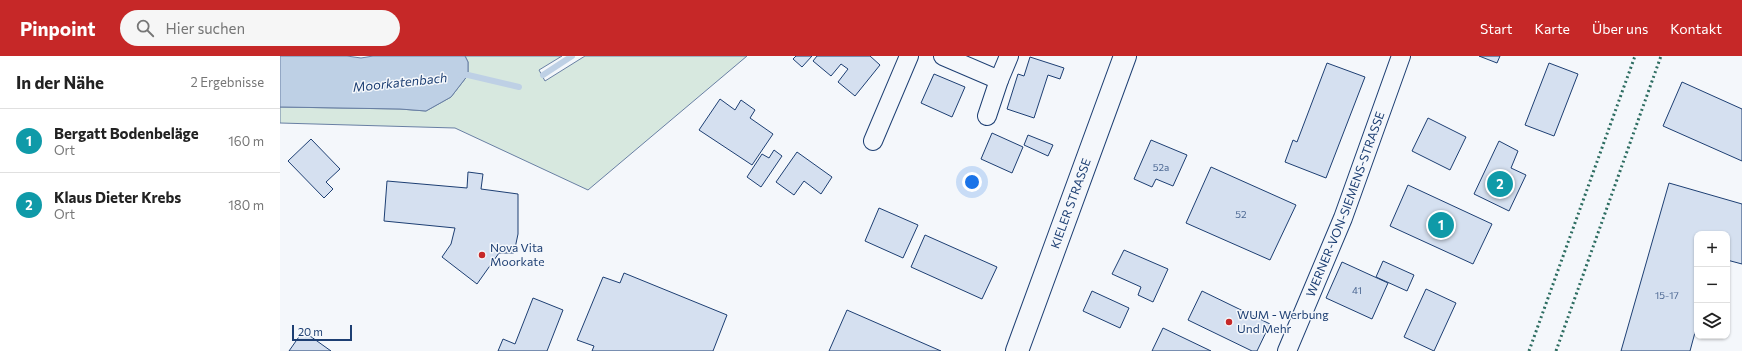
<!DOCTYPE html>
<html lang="de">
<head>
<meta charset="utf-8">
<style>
  :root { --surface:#fff; --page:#f6f6f6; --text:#222; --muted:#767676; --line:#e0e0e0; --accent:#c62828 }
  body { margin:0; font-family:Commissioner,sans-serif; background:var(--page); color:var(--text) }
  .controls { position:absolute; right:12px; bottom:12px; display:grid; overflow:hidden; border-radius:8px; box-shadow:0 1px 3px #0004 }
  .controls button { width:36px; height:36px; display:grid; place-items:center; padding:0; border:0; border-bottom:1px solid var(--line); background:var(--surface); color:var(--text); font:20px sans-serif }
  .scale { position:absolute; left:12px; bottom:10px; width:60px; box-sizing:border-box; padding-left:4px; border:2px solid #1d3f73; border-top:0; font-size:11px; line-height:14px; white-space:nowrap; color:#1d3f73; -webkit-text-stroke:3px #f4f7fb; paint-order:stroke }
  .you { position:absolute; left:692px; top:126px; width:14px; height:14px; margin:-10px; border:3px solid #fff; border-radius:50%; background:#1a73e8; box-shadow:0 0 0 6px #1a73e833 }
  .badge { display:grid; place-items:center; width:26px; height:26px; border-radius:50%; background:var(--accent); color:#fff; font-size:13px; font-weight:700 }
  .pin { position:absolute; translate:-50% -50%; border:2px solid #fff; box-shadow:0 1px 4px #0006 }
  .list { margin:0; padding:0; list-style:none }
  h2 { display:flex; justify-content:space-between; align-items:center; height:52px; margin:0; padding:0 16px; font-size:17px }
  h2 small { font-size:13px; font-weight:400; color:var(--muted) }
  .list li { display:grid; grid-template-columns:26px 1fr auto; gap:12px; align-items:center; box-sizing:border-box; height:64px; padding:0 16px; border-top:1px solid var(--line) }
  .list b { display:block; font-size:15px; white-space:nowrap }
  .list p { margin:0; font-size:13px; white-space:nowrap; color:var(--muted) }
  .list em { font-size:13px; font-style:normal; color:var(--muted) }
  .icon { flex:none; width:22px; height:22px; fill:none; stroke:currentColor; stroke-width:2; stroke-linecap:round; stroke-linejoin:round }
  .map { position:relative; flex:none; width:1462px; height:295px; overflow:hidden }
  header { display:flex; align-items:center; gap:24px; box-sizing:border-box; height:56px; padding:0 20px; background:var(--accent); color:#fff }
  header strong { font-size:19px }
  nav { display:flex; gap:22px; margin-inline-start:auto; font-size:14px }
  .search { width:280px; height:36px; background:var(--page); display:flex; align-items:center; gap:10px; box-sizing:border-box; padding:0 14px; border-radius:22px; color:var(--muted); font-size:15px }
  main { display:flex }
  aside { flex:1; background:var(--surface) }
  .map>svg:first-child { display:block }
  .green { fill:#d7e8df; stroke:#687fa3 }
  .water { fill:#bed0e5; stroke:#687fa3 }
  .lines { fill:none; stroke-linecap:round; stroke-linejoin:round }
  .stream { stroke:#bed0e5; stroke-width:6 }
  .building { fill:#d5e0f0; stroke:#1d3f73 }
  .minor-casing { stroke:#1d3f73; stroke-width:20 }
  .tertiary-casing { stroke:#1d3f73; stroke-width:24 }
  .minor { stroke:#f4f7fb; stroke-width:18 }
  .tertiary { stroke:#f4f7fb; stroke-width:22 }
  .hedge { stroke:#2c6c60; stroke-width:3; stroke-dasharray:2 3; stroke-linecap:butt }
  .poi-dot { fill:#c62828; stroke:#f4f7fb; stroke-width:1.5 }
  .labels { text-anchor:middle; stroke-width:3; stroke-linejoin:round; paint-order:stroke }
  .number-label { font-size:10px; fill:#4b6792 }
  .street-label { font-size:12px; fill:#1d3f73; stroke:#f4f7fb }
  .poi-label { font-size:12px; fill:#1d3f73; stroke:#f4f7fb; text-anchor:start }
  .water-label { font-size:13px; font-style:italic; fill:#1d3f73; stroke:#f4f7fb }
</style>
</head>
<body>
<header>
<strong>Pinpoint</strong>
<div class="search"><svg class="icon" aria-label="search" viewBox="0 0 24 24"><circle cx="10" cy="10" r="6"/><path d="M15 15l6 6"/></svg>Hier suchen</div>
<nav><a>Start</a><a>Karte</a><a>Über uns</a><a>Kontakt</a></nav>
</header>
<main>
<aside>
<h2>In der Nähe<small>2 Ergebnisse</small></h2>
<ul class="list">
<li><span class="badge" style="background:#0f9aa8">1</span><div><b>Bergatt Bodenbeläge</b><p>Ort</p></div><em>160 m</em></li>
<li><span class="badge" style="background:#0f9aa8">2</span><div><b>Klaus Dieter Krebs</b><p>Ort</p></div><em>180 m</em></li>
</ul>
</aside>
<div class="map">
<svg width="1462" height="295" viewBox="0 0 1462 295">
  <rect width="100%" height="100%" fill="#f4f7fb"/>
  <!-- green -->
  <path class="green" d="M185,0H282L259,14L265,25L305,0H467L308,134L175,72L0,67V51L120,53L146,55L171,41L188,19V6Z"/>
  <!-- water -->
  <path class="water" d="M0,0H67L81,2L93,0H185L188,6V19L171,41L146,55L120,53L3,51H0Z"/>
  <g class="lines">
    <!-- stream -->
    <g class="stream">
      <path d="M180,19H188L239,31"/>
      <path d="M263,19L292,0"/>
    </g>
  </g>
  <!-- building -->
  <g class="building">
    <path d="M516,0H532L522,11L513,3Z"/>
    <path d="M537,0H590L600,9L575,40L558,26L568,13L561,8L551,20L533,5Z"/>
    <path d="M1199,0H1220L1217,7Z"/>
    <path d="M750,1L784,12L780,23L768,19L754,62L727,53L738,18L744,20Z"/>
    <path d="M1047,7L1085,21L1046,122L1005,106L1013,84L1017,86Z"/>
    <path d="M1269,7L1298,18L1274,80L1245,69Z"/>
    <path d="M654,18L685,31L672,61L641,47Z"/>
    <path d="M1402,26L1462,53V105L1383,70Z"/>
    <path d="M440,43L455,54L461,44L475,54L470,62L493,78L472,109L419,74Z"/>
    <path d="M1148,62L1186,81L1170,114L1132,95Z"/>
    <path d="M712,77L743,91L732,117L701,103Z"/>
    <path d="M748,79L773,89L768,100L744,89Z"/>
    <path d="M31,83L60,113L46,126L53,133L44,142L8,105Z"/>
    <path d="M871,84L907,99L893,130L876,123L872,131L854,123Z"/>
    <path d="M1219,85L1238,95L1231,112L1246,119L1229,155L1194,138Z"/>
    <path d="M494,94L502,100L481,131L467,121L482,98L489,102Z"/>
    <path d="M517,96L552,121L541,138L524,125L514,139L496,126Z"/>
    <path d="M931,111L1016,149L990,204L906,167Z"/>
    <path d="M188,116L203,118L201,133L238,138V178L234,197H219L197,228L162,201L171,188L175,172L104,165L107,125L187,132Z"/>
    <path d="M1389,127L1462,148V208L1447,204V178H1417V269L1410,295H1341Z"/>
    <path d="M1128,129L1212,168L1193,208L1110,170Z"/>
    <path d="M599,152L638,169L623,202L585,185Z"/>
    <path d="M645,179L717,211L702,243L631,211Z"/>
    <path d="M844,194L888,213L873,246L858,239L861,231L832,218Z"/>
    <path d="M1103,205L1134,219L1127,235L1096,221Z"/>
    <path d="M1062,206L1108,227L1092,263L1046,242Z"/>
    <path d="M344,217L447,259L433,295H312L314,290L297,284L323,221L340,227Z"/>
    <path d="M1146,233L1176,247L1154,295L1124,281Z"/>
    <path d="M812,235L849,252L840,272L803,255Z"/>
    <path d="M922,235L990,268L977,295H972L908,264Z"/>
    <path d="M253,242L283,254L267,295H218L223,283L235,288Z"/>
    <path d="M567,254L661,295H549Z"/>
    <path d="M883,272L931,295H872Z"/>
    <path d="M23,275L51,295H9Z"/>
  </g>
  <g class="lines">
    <!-- minor casing -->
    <g class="minor-casing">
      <g id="minor">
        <path d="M663,0L719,24"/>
        <path d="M707,60L719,24L729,0"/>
        <path d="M593,85L629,0"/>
        <path id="s1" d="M1007,295L1063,162L1121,0"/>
      </g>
    </g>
    <!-- tertiary casing -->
    <g class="tertiary-casing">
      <g id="tertiary">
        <path id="s2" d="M737,295L845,0"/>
      </g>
    </g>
    <!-- minor -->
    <use href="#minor" class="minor"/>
    <!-- tertiary -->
    <use href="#tertiary" class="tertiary"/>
    <!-- hedge -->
    <g class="hedge">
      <path d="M1249,295L1355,0"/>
      <path d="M1276,295L1381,0"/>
    </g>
  </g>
  <!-- markers -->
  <g class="poi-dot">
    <circle cx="202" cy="199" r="4"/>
    <circle cx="949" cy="266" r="4"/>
  </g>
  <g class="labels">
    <!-- number labels -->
    <g class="number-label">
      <text x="881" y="115">52a</text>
      <text x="961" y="162">52</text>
      <text x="1077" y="238">41</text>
      <text x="1387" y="243">15-17</text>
    </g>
    <!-- street labels -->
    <g class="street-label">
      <text dy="4" stroke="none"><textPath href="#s2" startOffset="157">KIELER STRASSE</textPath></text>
      <text dy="4" stroke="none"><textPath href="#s1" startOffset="158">WERNER-VON-SIEMENS-STRASSE</textPath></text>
    </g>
    <!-- poi labels -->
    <g class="poi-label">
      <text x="210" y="196">Nova Vita<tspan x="210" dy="14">Moorkate</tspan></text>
      <text x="957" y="263">WUM - Werbung<tspan x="957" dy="14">Und Mehr</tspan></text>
    </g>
    <!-- water labels -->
    <g class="water-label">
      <text transform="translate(120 26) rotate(-6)" y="5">Moorkatenbach</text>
    </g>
  </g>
</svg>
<div class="controls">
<button>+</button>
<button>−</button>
<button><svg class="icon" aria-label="layers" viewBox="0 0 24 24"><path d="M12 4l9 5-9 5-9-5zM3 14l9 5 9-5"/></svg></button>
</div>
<div class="scale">20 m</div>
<div class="you"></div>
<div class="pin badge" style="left:1161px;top:169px;background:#0f9aa8">1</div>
<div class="pin badge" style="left:1220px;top:128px;background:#0f9aa8">2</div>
</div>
</main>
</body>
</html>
